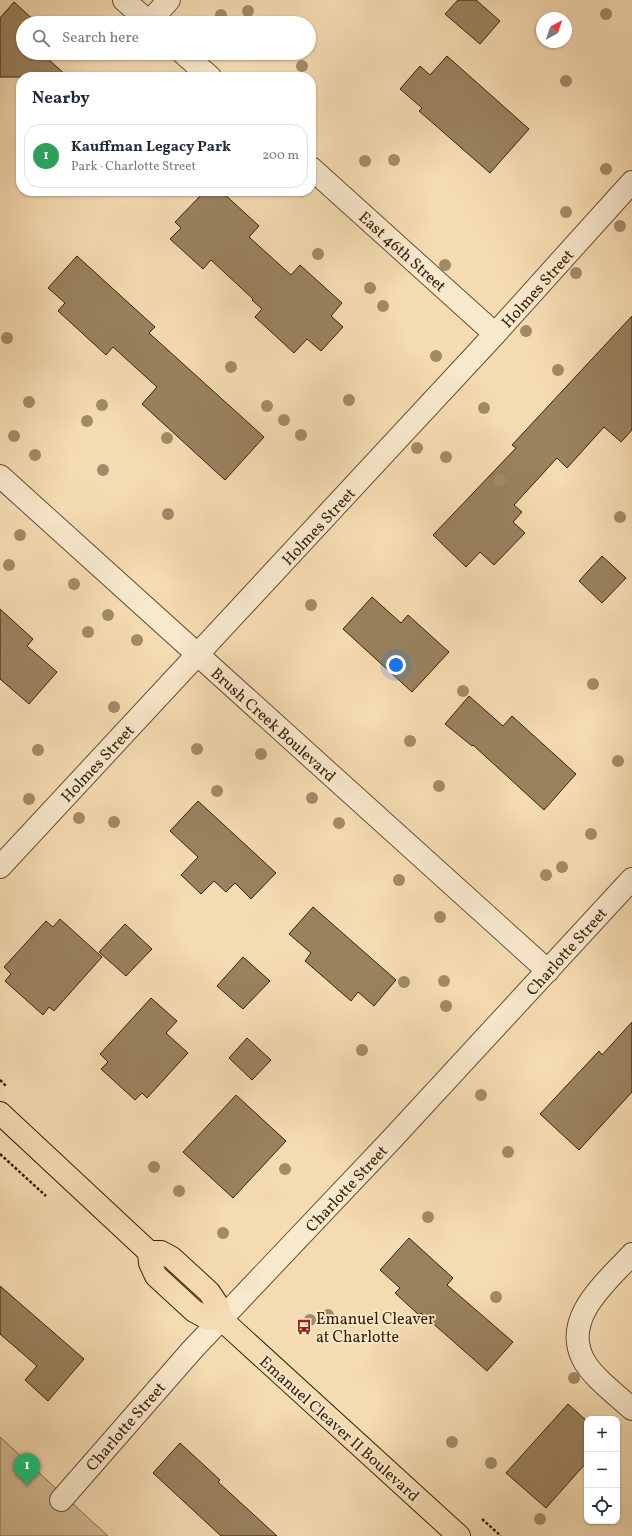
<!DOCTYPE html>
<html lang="en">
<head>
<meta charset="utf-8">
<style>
  :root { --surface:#fff; --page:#f2f2f3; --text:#1f2937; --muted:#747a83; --line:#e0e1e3; --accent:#8f2418 }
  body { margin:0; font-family:Vollkorn,serif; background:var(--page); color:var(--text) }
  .controls { position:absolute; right:12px; bottom:12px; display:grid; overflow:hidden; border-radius:8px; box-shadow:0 1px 3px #0004 }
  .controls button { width:36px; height:36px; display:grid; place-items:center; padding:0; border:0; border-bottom:1px solid var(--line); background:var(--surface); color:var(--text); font:20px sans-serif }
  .compass { position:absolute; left:536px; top:12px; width:36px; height:36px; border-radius:50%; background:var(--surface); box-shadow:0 1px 3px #0004; rotate:40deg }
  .you { position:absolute; left:396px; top:665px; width:14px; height:14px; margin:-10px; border:3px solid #fff; border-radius:50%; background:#1a73e8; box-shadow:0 0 0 6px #1a73e833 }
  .badge { display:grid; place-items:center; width:26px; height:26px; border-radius:50%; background:var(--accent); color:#fff; font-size:13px; font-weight:700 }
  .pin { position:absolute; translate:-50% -33px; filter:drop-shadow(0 1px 2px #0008) }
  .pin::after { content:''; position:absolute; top:21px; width:14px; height:12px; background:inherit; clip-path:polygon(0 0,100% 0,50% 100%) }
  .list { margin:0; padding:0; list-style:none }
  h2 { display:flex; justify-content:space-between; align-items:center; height:52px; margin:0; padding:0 16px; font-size:17px }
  h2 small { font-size:13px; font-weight:400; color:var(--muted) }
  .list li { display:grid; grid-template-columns:26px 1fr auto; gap:12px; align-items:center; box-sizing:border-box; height:64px; margin:0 8px 8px; padding:0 8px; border:1px solid var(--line); border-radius:16px }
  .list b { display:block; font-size:15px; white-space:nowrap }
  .list p { margin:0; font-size:13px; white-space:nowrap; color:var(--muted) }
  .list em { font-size:13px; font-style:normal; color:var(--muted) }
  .icon { flex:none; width:22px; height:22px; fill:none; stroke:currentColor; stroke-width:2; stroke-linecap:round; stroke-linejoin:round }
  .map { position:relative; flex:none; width:632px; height:1536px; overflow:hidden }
  .search { position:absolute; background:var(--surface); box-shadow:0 1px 3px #0004; left:16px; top:16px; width:300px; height:44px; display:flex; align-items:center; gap:10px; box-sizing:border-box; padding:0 14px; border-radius:22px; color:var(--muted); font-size:15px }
  .panel { position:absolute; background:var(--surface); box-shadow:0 1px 3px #0004; left:16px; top:72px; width:300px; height:124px; border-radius:16px }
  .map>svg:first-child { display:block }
  .green { fill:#d5bc94; stroke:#866f4d }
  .building { fill:#9a825f; stroke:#382206 }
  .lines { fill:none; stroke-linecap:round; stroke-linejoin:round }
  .minor-casing { stroke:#675031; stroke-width:24 }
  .major-casing { stroke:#382206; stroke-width:24 }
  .path { stroke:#382206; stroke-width:2.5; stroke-dasharray:3 2; stroke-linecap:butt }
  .minor { stroke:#f8e8cc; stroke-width:22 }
  .major { stroke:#f5dbb1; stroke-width:22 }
  .tree { fill:#a28a67 }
  .labels { text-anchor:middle; stroke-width:3.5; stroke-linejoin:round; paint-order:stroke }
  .street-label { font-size:16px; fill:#382206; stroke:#f8e8cc }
  .poi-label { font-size:16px; fill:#382206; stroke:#f8e8cc; text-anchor:start }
</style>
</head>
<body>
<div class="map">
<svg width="632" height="1536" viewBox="0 0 632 1536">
  <rect width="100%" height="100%" fill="#f5dbb1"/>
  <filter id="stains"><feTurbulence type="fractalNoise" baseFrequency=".005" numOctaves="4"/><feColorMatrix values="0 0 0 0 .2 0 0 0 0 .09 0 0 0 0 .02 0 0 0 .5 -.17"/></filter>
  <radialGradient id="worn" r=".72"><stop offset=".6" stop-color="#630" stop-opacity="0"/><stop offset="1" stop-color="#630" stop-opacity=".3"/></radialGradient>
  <!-- green -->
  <path class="green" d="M0,1437L108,1536H0Z"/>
  <!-- building -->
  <g class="building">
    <path d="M458,0H476L500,21L480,44L445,14Z"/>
    <path d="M14,2L37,23H23V53H51L46,57L68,77H0V18Z"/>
    <path d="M447,56L529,129L490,173L419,111L422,108L400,89L420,66L430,75Z"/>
    <path d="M205,191H221L259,226L249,237L291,275L300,265L342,303L331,316L343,327L321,351L307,339L294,353L255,317L262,309L252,300L253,299L211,260L203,269L170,239L181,228L175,222Z"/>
    <path d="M77,256L155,327L149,333L264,437L225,480L142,404L157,387L113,347L106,355L58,311L65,303L48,288Z"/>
    <path d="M632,316V430L621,442L604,427L567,468L557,458L514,505L522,512L513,522L525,533L494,565L480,552L466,567L433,535L516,448L512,445Z"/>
    <path d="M602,556L626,578L602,603L579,581Z"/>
    <path d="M372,597L401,623L408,615L449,652L412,692L343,629Z"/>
    <path d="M0,609L33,639L27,646L57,672L29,704L0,679Z"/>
    <path d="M469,696L503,726L512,716L576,774L544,810L473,745L472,746L445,724Z"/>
    <path d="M198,801L276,873L251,899L235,883L226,892L214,881L201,894L181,875L198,857L170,831Z"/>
    <path d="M313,907L396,980L374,1006L358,992L351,1001L305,961L311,953L289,934Z"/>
    <path d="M60,919L102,957L54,1011L49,1007L43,1015L5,981L11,974L4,967L46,921L53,927Z"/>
    <path d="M125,924L152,949L126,976L99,952Z"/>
    <path d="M243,957L270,981L243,1009L217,986Z"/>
    <path d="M151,998L177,1021L166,1033L188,1053L147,1098L142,1093L135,1100L101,1069L108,1062L100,1054Z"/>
    <path d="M632,1022V1092L579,1150L540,1114L599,1051L602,1055Z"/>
    <path d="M247,1038L271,1060L252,1080L229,1058Z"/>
    <path d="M236,1095L286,1141L233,1198L183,1152Z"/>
    <path d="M409,1238L453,1278L447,1285L513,1342L487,1371L421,1313L419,1315L395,1293L400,1288L380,1270Z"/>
    <path d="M0,1286L84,1359L48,1401L25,1380L37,1366L0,1334Z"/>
    <path d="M568,1404L587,1421V1462L546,1508L506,1473Z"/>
    <path d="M180,1443L220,1480L218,1482L277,1536H221L153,1473Z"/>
  </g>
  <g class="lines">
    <!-- minor casing -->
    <g class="minor-casing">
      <g id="minor">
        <path d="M124,0L150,23"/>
        <path d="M149,22L169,0"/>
        <path d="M183,53L210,77"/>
        <path d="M311,168L495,334"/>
        <path d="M0,476L548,971"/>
        <path d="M0,867L495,334L632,182"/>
        <path d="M632,1254C607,1282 562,1317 583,1359C592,1377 617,1395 632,1409"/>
        <path d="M61,1500L192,1350L391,1140L632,879"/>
      </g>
    </g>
    <!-- major casing -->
    <g class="major-casing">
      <g id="major">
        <path d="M0,1113L149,1252H161L172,1258L209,1292L217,1304L221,1319L459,1536"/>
        <path d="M149,1252L150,1263L156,1276L194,1311L207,1318L221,1319"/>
      </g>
    </g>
    <!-- path -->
    <g class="path">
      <path d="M0,1080L6,1086"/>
      <path d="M0,1154L46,1196"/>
      <path d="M482,1519L501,1536"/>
    </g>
    <!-- minor -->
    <use href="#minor" class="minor"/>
    <!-- major -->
    <use href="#major" class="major"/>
  </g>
  <!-- trees -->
  <g class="tree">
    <circle cx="248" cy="11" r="6"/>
    <circle cx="606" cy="14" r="6"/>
    <circle cx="221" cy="15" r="6"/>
    <circle cx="302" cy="66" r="6"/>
    <circle cx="566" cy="81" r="6"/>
    <circle cx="394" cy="160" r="6"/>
    <circle cx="365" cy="161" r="6"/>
    <circle cx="606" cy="169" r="6"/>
    <circle cx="566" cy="212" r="6"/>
    <circle cx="620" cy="226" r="6"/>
    <circle cx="318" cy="254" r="6"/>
    <circle cx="445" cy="265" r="6"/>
    <circle cx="576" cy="273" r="6"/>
    <circle cx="370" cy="288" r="6"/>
    <circle cx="383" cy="306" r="6"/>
    <circle cx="526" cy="331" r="6"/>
    <circle cx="7" cy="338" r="6"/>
    <circle cx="436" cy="356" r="6"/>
    <circle cx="231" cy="367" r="6"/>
    <circle cx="558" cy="370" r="6"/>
    <circle cx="349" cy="400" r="6"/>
    <circle cx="29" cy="402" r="6"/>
    <circle cx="102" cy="405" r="6"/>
    <circle cx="267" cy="406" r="6"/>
    <circle cx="484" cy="408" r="6"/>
    <circle cx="284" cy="420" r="6"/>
    <circle cx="87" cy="421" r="6"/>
    <circle cx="301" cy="435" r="6"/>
    <circle cx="14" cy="436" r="6"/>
    <circle cx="167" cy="438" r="6"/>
    <circle cx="417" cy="448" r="6"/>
    <circle cx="35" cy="455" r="6"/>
    <circle cx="446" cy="457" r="6"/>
    <circle cx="103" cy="470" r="6"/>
    <circle cx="500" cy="480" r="6"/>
    <circle cx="168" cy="514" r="6"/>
    <circle cx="620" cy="517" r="6"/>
    <circle cx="20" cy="535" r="6"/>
    <circle cx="9" cy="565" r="6"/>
    <circle cx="74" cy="584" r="6"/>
    <circle cx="311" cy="605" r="6"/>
    <circle cx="108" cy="615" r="6"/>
    <circle cx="88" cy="632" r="6"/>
    <circle cx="137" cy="640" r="6"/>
    <circle cx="593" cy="684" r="6"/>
    <circle cx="463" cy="691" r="6"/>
    <circle cx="114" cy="707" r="6"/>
    <circle cx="410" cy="741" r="6"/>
    <circle cx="197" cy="749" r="6"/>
    <circle cx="38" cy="750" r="6"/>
    <circle cx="261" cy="754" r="6"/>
    <circle cx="618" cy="761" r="6"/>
    <circle cx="439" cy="786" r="6"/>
    <circle cx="217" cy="791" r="6"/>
    <circle cx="312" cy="798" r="6"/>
    <circle cx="29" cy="799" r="6"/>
    <circle cx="79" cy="818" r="6"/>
    <circle cx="114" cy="822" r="6"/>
    <circle cx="339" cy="823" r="6"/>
    <circle cx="591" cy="834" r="6"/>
    <circle cx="562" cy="867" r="6"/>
    <circle cx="546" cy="875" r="6"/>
    <circle cx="399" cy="880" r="6"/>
    <circle cx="440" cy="917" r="6"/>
    <circle cx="444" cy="981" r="6"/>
    <circle cx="404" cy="982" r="6"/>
    <circle cx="446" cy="1006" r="6"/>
    <circle cx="362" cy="1050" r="6"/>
    <circle cx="481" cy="1095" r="6"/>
    <circle cx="508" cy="1152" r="6"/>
    <circle cx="154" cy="1167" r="6"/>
    <circle cx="285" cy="1169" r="6"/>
    <circle cx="179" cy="1191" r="6"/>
    <circle cx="428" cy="1217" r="6"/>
    <circle cx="223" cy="1233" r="6"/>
    <circle cx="496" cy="1297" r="6"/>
    <circle cx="328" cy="1315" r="6"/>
    <circle cx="310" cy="1320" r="6"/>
    <circle cx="574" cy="1378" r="6"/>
    <circle cx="452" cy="1442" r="6"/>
    <circle cx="491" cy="1463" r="6"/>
    <circle cx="540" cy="1519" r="6"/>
  </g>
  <!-- icons -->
  <defs>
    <g id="bus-bare" transform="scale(1.2)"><path d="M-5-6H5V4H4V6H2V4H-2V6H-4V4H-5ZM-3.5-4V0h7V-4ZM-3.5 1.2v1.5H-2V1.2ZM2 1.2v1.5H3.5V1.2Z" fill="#8f2418" stroke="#f8e8cc" stroke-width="2.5" paint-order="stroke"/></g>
  </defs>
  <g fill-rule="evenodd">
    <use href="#bus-bare" x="304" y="1327"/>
  </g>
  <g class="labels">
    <!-- street labels -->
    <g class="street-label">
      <text transform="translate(403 251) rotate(42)" y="6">East 46th Street</text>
      <text transform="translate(537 288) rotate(-48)" y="6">Holmes Street</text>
      <text transform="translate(318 526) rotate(-47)" y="6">Holmes Street</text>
      <text transform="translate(274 724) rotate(42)" y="6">Brush Creek Boulevard</text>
      <text transform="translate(97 763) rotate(-47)" y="6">Holmes Street</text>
      <text transform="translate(566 951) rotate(-48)" y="6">Charlotte Street</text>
      <text transform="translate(346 1188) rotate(-47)" y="6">Charlotte Street</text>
      <text transform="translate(125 1426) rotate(-49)" y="6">Charlotte Street</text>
      <text transform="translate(340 1428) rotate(42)" y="6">Emanuel Cleaver II Boulevard</text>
    </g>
    <!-- poi labels -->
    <g class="poi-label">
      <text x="316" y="1324">Emanuel Cleaver<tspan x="316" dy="18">at Charlotte</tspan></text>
    </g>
  </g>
  <rect width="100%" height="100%" filter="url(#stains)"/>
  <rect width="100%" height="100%" fill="url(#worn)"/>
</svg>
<div class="controls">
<button>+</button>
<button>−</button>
<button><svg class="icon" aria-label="locate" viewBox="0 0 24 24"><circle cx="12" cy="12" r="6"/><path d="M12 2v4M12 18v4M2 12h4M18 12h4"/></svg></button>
</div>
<svg class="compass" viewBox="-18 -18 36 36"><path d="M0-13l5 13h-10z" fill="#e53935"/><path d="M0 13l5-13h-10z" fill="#747a83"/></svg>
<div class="you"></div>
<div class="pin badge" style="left:27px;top:1486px;background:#2e9e5b">1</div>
<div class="search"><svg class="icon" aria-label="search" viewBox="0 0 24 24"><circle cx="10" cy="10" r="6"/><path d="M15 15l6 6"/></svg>Search here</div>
<section class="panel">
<h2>Nearby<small></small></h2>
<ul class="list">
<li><span class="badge" style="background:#2e9e5b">1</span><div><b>Kauffman Legacy Park</b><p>Park · Charlotte Street</p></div><em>200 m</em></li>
</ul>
</section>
</div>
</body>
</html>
